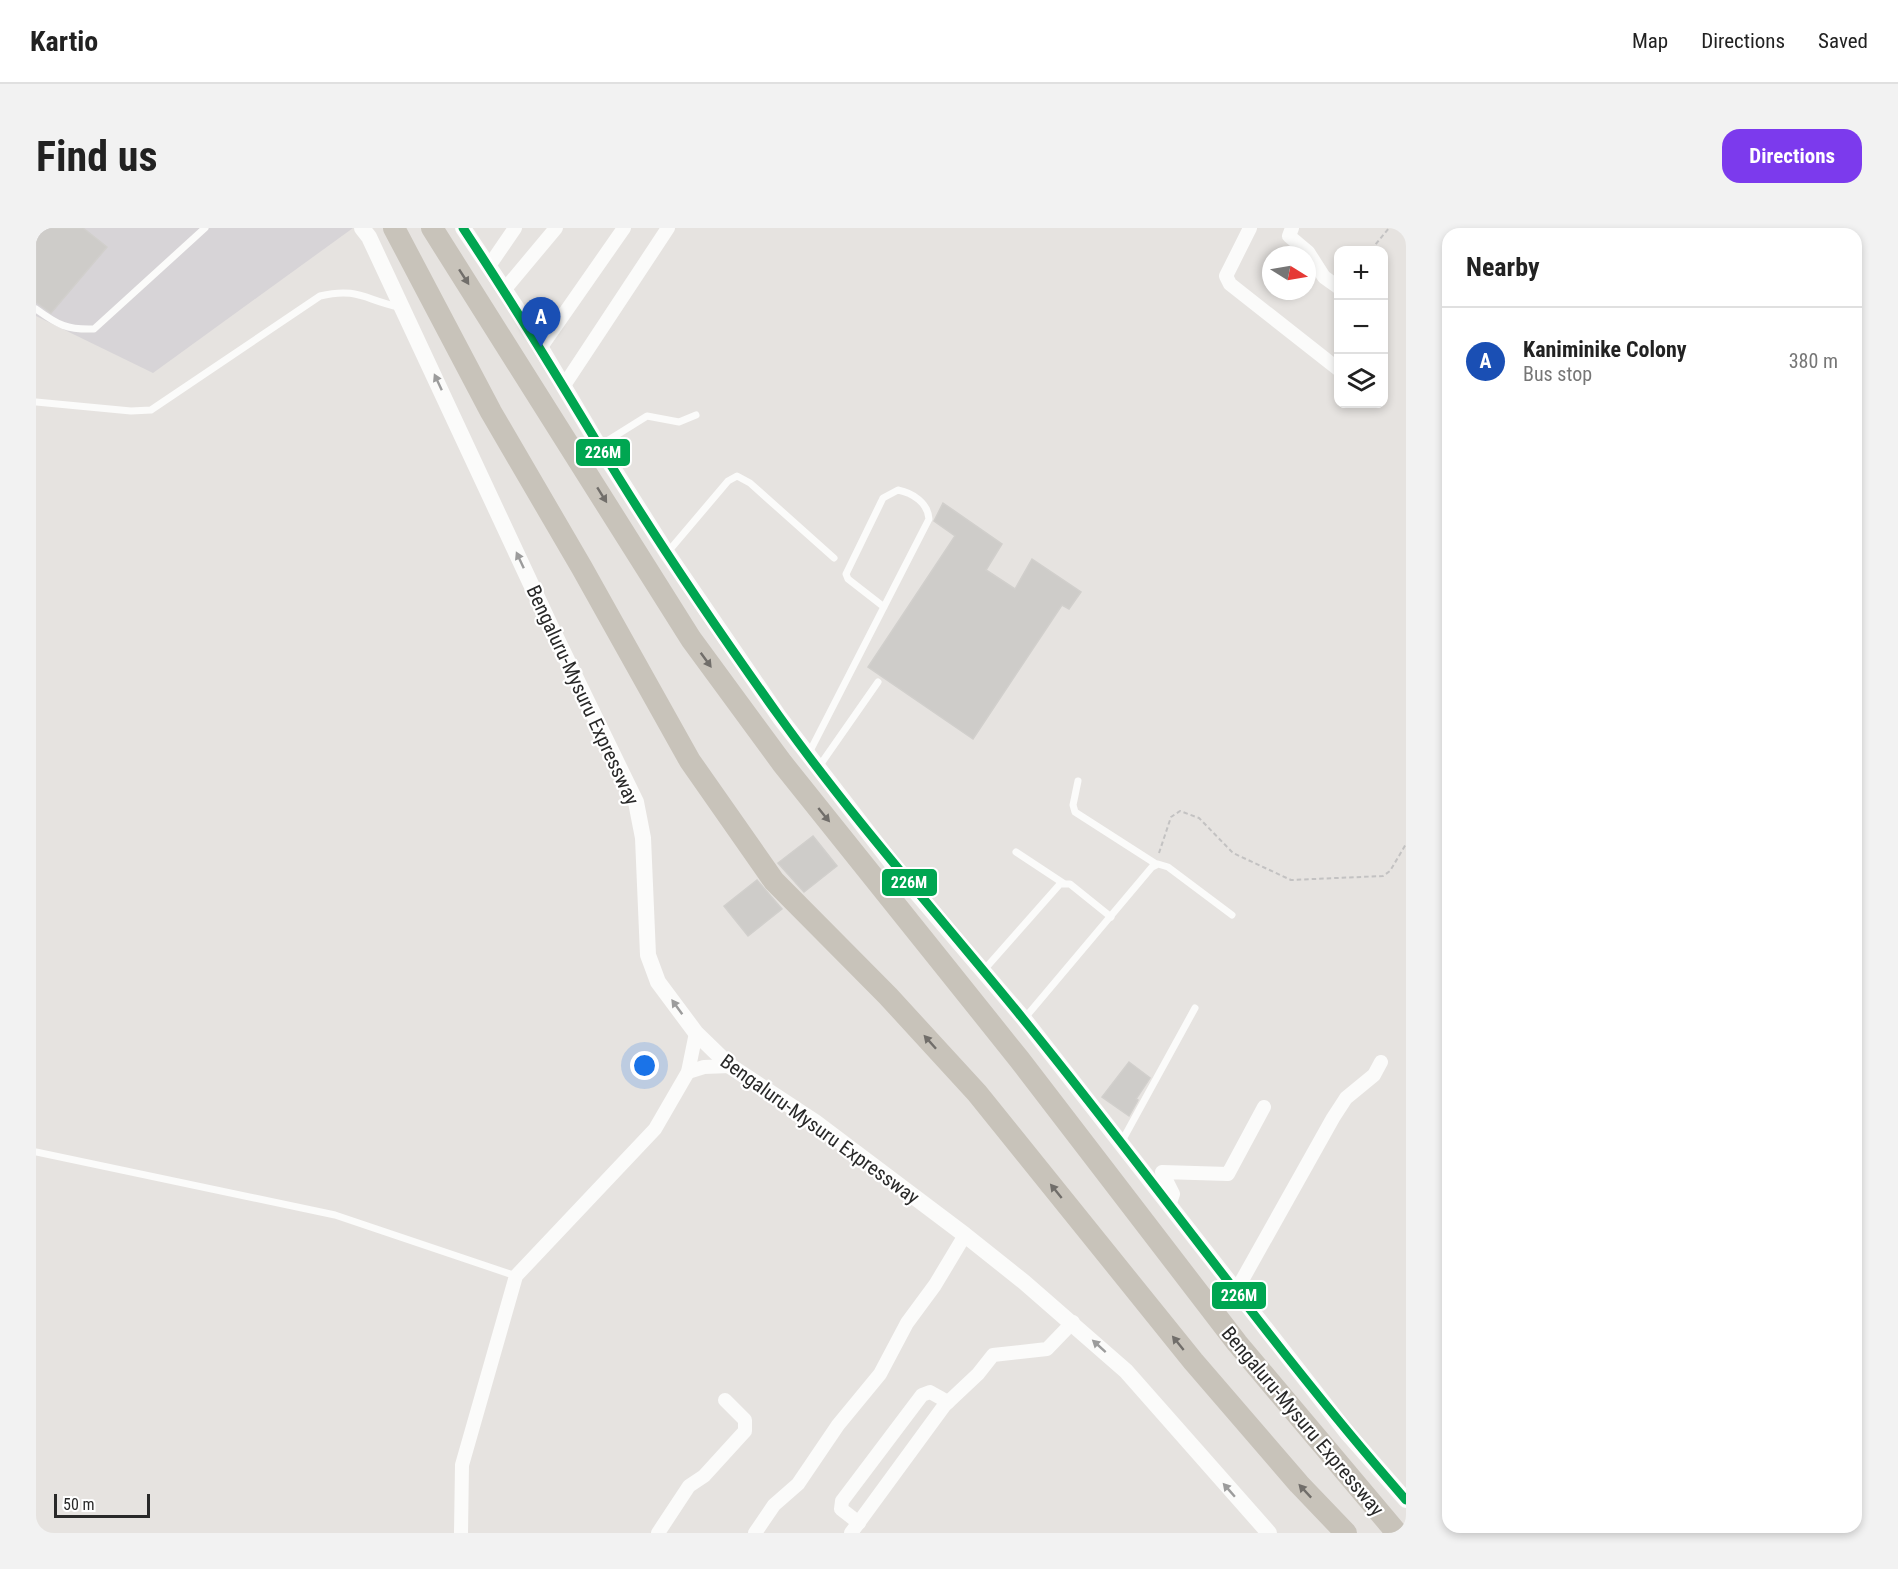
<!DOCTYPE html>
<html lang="en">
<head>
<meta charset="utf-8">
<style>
  :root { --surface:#fff; --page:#f2f2f2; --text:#222; --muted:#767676; --line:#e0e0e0; --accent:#7c3aed }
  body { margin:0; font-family:"Roboto Condensed",sans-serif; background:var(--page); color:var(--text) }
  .controls { position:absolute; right:18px; top:18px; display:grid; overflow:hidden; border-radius:12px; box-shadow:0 3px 9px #0003 }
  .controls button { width:54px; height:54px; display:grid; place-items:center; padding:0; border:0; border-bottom:2px solid var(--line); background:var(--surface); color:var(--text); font:30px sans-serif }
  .compass { position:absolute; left:1226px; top:18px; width:54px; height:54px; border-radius:50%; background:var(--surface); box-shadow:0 3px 9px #0003; rotate:101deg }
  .scale { position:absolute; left:18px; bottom:15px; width:96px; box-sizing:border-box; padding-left:6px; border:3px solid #292929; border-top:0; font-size:16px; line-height:21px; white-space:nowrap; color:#292929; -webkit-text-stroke:4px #fff; paint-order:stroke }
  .you { position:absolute; left:609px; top:838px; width:21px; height:21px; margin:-15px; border:4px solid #fff; border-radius:50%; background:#1a73e8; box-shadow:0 0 0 9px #1a73e833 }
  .badge { display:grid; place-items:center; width:39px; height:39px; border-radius:50%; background:var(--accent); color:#fff; font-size:20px; font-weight:700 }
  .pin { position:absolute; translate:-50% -50px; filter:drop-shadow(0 2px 3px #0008) }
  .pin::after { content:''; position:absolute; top:32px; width:21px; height:18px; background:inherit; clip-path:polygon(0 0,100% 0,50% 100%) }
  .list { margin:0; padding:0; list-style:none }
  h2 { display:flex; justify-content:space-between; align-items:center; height:78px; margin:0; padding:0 24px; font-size:26px }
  h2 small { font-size:20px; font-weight:400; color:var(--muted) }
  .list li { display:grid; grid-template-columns:39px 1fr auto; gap:18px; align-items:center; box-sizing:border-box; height:108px; padding:0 24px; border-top:2px solid var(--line) }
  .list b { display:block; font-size:22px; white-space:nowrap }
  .list p { margin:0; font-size:20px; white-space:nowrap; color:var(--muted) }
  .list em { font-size:20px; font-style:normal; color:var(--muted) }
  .icon { flex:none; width:33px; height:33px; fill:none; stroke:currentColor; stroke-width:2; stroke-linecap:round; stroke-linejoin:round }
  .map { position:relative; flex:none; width:1370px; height:1305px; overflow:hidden; border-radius:18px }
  header { display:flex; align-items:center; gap:36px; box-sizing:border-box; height:84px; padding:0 30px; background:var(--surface); border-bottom:2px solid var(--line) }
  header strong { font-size:28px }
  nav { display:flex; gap:33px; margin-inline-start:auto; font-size:21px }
  .intro { display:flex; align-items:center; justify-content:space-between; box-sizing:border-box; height:144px; padding:0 36px }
  h1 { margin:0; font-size:42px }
  .button { padding:15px 27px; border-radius:18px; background:var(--accent); color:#fff; font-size:21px; font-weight:700 }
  main { display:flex; gap:36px; padding:0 36px }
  aside { flex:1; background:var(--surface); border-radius:18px; box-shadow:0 3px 9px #0003 }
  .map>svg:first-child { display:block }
  .industrial { fill:#d7d4d7 }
  .building { fill:#ceccc9; stroke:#d1cfcc; stroke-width:1.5 }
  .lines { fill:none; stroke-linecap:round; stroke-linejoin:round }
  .path { stroke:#c3c2c2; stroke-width:2; stroke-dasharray:4.5 3; stroke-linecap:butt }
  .service { stroke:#fbfbfa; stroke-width:7 }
  .minor { stroke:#fbfbfa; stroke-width:14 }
  .tertiary { stroke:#fbfbfa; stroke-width:16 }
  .trunk { stroke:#c8c3ba; stroke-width:22 }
  .bus-1-casing { stroke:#fff; stroke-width:14 }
  .bus-1 { stroke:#00a651; stroke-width:9 }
  .oneway { fill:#716e6a }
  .oneway2 { fill:#9c9c9c }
  .labels { text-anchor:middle; stroke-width:4.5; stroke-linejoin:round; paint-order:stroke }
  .street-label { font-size:20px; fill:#292929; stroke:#fff }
  .line-badge { stroke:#fff; stroke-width:2 }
  .badge-label { font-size:16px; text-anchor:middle; font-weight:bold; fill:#fff }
</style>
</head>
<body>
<header>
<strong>Kartio</strong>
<nav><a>Map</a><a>Directions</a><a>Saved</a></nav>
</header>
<div class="intro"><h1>Find us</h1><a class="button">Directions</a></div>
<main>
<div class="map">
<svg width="1370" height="1305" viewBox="0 0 1370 1305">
  <rect width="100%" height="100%" fill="#e6e3e0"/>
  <!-- industrial -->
  <path class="industrial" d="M0,0H317L117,145L0,88Z"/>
  <!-- building -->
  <g class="building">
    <path d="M0,0H47L71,19L15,85L0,74Z"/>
    <path d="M907,275L966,316L950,342L979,361L996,331L1045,364L1033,381L1026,377L937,511L832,439L919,308L898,293Z"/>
    <path d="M777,608L801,638L768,664L742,635Z"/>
    <path d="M721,652L746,681L712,708L688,678Z"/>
    <path d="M1093,834L1114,850L1100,871L1102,872L1093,888L1066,869Z"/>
  </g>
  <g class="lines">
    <!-- path -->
    <g class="path">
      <path d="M1335,22L1353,0"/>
      <path d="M1123,625L1135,589L1144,583L1163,590L1197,625L1255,652L1347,648L1354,643L1370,616"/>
    </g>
    <!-- service -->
    <g class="service">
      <path d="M0,81C22,97 31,102 58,101L169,0"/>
      <path d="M0,174L95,183L115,182L284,68C322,59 329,72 363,79"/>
      <path d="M563,218L611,188L643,194L660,187"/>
      <path d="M631,325L692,253L701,248L714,255L798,330"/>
      <path d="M773,525L893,291C892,275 877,265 862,262L847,270L810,346L812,351L848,379"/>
      <path d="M782,540L842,454"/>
      <path d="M1042,553L1037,577L1039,584L1120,636"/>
      <path d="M980,624L1027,655"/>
      <path d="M948,742L1024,656H1034L1075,689"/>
      <path d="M988,791L1116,639L1122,636L1132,639L1196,687"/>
      <path d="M1086,913L1159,780"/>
      <path d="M0,924L299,987L480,1048"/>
    </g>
    <!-- minor -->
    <g class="minor">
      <path d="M1214,0L1190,48L1194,56L1302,141"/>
      <path d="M1256,0L1253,8L1272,24L1288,49L1302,59"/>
      <path d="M453,38L479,0"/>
      <path d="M469,61L520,0"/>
      <path d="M505,119L588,0"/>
      <path d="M527,159L632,0"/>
      <path d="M652,844L668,839L694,838"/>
      <path d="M1133,977L1137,966L1126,944L1192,946L1228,879"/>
      <path d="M1200,1063L1297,890L1310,870L1338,847L1345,834"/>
      <path d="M823,1295L805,1281L806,1273L886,1167L894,1164L912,1174"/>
      <path d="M425,1305L426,1237L480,1048L619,901L652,844L660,805"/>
      <path d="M622,1305L653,1258L668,1248L709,1203V1192L689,1172"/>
      <path d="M719,1305L738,1277L762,1256L802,1197L844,1146L871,1095L899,1057L929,1007"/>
      <path d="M815,1305L908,1178L942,1146L957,1127L1011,1121L1037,1094"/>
    </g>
    <!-- tertiary -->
    <g class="tertiary">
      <path d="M326,0L333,9L514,397L600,574L607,610L612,727L622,754L660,805L694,838L779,894L929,1007L988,1054L1090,1143L1233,1305"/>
      <path d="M427,0L486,88L563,218L631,325L744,490L861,642L988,791L1312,1206L1370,1272"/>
    </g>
    <!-- trunk -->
    <g class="trunk">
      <path d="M358,0L455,184L546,340L654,533L738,653L852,768L941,865L1157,1133L1263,1256L1310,1305"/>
      <path d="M396,0L655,411L746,535L983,831L1201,1115L1361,1305"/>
    </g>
    <!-- bus-1 casing -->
    <g class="bus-1-casing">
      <path id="bus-1" d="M427,0C474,71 518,143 562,216C618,309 680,400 743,488C819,594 906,691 988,792C1117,950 1235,1118 1370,1272"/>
    </g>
    <!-- bus-1 -->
    <use href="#bus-1" class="bus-1"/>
  </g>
  <!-- one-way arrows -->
  <defs><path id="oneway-solid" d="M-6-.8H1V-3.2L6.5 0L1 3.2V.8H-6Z" transform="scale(1.5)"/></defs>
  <g class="oneway">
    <use href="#oneway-solid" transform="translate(428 49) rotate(57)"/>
    <use href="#oneway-solid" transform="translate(566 267) rotate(58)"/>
    <use href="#oneway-solid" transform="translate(670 432) rotate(54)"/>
    <use href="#oneway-solid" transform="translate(788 587) rotate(51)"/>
    <use href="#oneway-solid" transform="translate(894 814) rotate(-132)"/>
    <use href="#oneway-solid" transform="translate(1020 963) rotate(-129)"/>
    <use href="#oneway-solid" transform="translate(1142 1115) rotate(-129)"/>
    <use href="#oneway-solid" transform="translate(1269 1263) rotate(-133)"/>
  </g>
  <g class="oneway2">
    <use href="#oneway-solid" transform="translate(402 154) rotate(-115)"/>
    <use href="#oneway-solid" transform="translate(484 332) rotate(-115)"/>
    <use href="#oneway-solid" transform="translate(641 779) rotate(-126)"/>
    <use href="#oneway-solid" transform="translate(1063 1118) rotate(-138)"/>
    <use href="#oneway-solid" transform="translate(1193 1262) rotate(-131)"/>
  </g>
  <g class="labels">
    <!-- street labels -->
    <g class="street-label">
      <text transform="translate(547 467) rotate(65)" y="7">Bengaluru-Mysuru Expressway</text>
      <text transform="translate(784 901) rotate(36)" y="7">Bengaluru-Mysuru Expressway</text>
      <text transform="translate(1267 1193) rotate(50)" y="7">Bengaluru-Mysuru Expressway</text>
    </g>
  </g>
  <g class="line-badge">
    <rect x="539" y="210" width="56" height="29" rx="6" fill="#00a651"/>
    <rect x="845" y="640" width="57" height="29" rx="6" fill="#00a651"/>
    <rect x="1175" y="1053" width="56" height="29" rx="6" fill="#00a651"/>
  </g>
  <g class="badge-label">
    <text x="567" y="230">226M</text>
    <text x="873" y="660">226M</text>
    <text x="1203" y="1073">226M</text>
  </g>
</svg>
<div class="controls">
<button>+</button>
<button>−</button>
<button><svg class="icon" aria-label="layers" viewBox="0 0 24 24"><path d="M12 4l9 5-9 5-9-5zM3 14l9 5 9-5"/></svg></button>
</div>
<svg class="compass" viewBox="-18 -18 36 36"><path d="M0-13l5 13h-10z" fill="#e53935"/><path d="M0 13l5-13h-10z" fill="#767676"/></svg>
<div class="scale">50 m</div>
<div class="you"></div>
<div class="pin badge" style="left:505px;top:119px;background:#1a4fb4">A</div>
</div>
<aside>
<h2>Nearby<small></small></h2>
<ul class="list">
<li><span class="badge" style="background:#1a4fb4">A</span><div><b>Kaniminike Colony</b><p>Bus stop</p></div><em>380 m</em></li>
</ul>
</aside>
</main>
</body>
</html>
